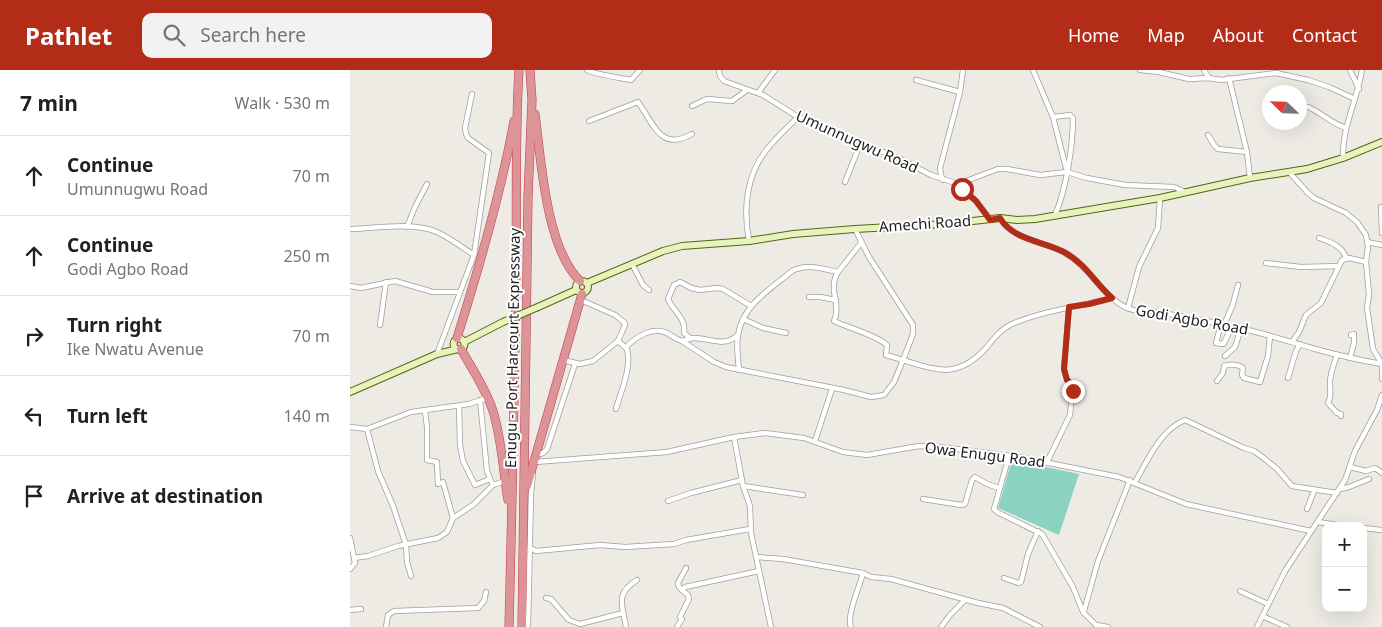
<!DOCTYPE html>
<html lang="en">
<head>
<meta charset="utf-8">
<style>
  :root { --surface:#fff; --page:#f2f2f2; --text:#202124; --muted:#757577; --line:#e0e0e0; --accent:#b32c17 }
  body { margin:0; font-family:"Noto Sans",sans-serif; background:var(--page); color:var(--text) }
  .controls { position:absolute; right:15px; bottom:15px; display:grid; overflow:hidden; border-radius:10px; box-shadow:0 5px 20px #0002 }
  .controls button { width:45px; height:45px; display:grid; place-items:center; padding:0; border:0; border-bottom:1px solid var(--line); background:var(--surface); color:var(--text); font:25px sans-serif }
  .compass { position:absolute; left:912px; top:15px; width:45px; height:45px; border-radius:50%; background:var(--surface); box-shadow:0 5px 20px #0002; rotate:293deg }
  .stop { position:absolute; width:15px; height:15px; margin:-11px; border:4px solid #b32c17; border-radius:50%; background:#fff }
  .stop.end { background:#b32c17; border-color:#fff; box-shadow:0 1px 5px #0008 }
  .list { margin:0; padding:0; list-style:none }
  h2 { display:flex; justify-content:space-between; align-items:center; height:65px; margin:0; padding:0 20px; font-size:21px }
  h2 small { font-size:16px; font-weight:400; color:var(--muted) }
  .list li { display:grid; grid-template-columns:32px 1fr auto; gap:15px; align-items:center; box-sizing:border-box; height:80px; padding:0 20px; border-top:1px solid var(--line) }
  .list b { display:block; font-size:19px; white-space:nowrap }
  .list p { margin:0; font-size:16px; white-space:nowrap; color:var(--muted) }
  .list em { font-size:16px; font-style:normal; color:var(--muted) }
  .icon { flex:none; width:28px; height:28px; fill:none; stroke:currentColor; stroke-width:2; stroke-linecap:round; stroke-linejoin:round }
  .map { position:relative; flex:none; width:1032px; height:557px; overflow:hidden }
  header { display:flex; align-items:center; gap:30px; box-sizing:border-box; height:70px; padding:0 25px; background:var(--accent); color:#fff }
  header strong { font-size:24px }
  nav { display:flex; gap:28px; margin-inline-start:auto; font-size:18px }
  .search { width:350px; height:45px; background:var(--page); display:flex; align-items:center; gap:12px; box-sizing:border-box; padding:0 18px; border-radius:10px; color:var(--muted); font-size:19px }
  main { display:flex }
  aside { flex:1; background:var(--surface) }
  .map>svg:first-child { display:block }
  .pitch { fill:#8bd3c1 }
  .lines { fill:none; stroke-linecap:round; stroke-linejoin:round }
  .street-casing { stroke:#9e9e9e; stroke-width:6 }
  .secondary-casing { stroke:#526711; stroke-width:8 }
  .highway-casing { stroke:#c43854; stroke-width:9 }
  .street { stroke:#fff; stroke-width:4.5 }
  .secondary { stroke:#e8f2bd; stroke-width:6 }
  .highway { stroke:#dc9497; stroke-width:8 }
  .secondary-bridge-casing { stroke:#526711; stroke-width:8; stroke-linecap:butt }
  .secondary-bridge { stroke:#e8f2bd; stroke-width:6 }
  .route { stroke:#b32c17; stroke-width:6 }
  .labels { text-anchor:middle; stroke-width:4; stroke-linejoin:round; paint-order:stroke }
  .street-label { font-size:15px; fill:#1d1d1d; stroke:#fff }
</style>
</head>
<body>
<header>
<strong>Pathlet</strong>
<div class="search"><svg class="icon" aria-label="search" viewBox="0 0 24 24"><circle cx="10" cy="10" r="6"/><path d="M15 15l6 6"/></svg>Search here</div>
<nav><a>Home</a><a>Map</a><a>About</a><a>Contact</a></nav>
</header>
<main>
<aside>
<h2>7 min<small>Walk · 530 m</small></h2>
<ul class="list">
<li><svg class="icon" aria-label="ahead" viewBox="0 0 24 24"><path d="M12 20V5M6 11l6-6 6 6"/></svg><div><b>Continue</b><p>Umunnugwu Road</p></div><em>70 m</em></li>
<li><svg class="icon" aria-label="ahead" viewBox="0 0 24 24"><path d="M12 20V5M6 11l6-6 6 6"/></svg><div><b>Continue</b><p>Godi Agbo Road</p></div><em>250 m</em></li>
<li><svg class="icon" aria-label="right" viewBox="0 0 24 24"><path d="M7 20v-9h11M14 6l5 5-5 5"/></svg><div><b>Turn right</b><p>Ike Nwatu Avenue</p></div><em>70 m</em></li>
<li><svg class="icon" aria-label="left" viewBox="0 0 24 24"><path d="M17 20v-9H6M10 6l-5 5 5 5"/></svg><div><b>Turn left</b></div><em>140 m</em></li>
<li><svg class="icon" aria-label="arrive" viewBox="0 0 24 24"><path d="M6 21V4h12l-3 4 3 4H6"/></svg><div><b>Arrive at destination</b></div></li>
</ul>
</aside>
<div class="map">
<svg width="1032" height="557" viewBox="0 0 1032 557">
  <rect width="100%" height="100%" fill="#edebe4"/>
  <!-- pitch -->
  <path class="pitch" d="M662,390L729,404L709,465L648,438Z"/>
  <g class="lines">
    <!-- street casing -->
    <g class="street-casing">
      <g id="street">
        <path d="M237,0C242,4 272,8 281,10L290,0"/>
        <path d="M369,0L370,6L374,11L413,25L448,47L466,55L548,88L581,105L608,114L626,131L641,150"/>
        <path d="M683,0L703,47L716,98"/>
        <path d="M790,0L809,2L839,9L859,8L871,10L926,3L958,10L979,17L1005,29"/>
        <path d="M854,0L859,8"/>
        <path d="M1000,0L1009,19"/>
        <path d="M879,8L897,82L900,108"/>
        <path d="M566,10L610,22"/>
        <path d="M408,23L425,0"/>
        <path d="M342,36L357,29L382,31L397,20"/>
        <path d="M958,37C972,43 982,54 996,58"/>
        <path d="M703,47L720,45L723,48C723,76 716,120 705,145"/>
        <path d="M239,51L288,32C304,54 310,82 342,64"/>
        <path d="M858,65L864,75L868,79L897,82"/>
        <path d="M993,88C992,58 1007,30 1012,0"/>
        <path d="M940,103L958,123L964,128L996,143L1007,152L1016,165L1018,177L1016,192L1019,224L1017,238L1023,279L1032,294V309"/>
        <path d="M593,110L591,105L590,98L610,22L613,0"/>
        <path d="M495,112L511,72"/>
        <path d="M608,114L648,99H657L690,105L717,102L737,108L775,115L824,117L835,122"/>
        <path d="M1031,137L1032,163"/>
        <path d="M650,148C663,171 694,171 715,183C740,197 753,227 777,238C786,242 797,241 807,242C831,246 856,251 881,256C910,262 937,271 965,279C987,285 1009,290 1032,294"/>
        <path d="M57,157L65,137L77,114"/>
        <path d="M0,159C25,158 64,152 87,162C100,168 112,177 124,185"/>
        <path d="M505,159L519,187L563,255V264L553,290C589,301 608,309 637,277C644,268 651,259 662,254C694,240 729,237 762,228"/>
        <path d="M969,168C980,172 993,176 996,188"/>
        <path d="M399,171C393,139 396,104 418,78C427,67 438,57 448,47"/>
        <path d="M1017,172L1032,175"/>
        <path d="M916,193L951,197L989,196"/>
        <path d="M282,194L293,215L299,220"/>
        <path d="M0,216L11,218L45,211L83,222H110"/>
        <path d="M459,227H470L486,230"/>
        <path d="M778,238L789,197L808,158L810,128"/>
        <path d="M393,249L413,258L436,263"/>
        <path d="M871,254L866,273L873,274L874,273L882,256"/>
        <path d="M30,255L36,212"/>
        <path d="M874,255L883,234L888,215"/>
        <path d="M340,268L334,263C336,247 324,243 318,229L324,215L330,212L341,218L350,220L367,218L373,219L401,236"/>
        <path d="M332,271L364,292L376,297L494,320L521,327L534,325L544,312L553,290L536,285L537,275C526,265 499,258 484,251C492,235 477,219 488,202"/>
        <path d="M942,272L949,262L956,245L971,233L992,190L999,188L1016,192"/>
        <path d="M276,277C286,267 302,256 317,263C322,266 326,269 332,271C336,270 340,268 344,268C360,268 374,278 388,265"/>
        <path d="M87,284L124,185L139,83L118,68L116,64L115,58L122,24"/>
        <path d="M987,285C984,294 980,303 980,313C980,321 982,325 978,333L987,343L991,344V346"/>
        <path d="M875,286L885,277L891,258"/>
        <path d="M1000,288L1004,273V264L1001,265"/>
        <path d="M213,290L230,294L243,291L268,271L275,255L274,252L265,245L231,230"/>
        <path d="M389,300C388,288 386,276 388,265C393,234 421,219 442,201C458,193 472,199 488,202L511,173"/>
        <path d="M938,308L946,281L950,274"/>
        <path d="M867,311L873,303L874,296C880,294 888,294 893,298L892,305L894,308L910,312L918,286L920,266"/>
        <path d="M130,330L137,401L140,409"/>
        <path d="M109,336L110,375L113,391L125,415L140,409L143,415"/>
        <path d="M266,339C271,321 282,297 277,279L268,271"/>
        <path d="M75,341L77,357V390L87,392L88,414L93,412L103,448"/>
        <path d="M0,357L17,359L61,342L119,334L137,328"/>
        <path d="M17,359L28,401L43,436L56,475L57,492L61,506"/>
        <path d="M384,367L393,416L400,436L401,463L421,557"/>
        <path d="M465,371L482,319"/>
        <path d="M186,385L193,383L197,379L225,294"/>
        <path d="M659,386L644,439L647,442L692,464L723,517L733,542L746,555L758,557"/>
        <path d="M697,392L720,345L723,315L717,310L714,299L719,237"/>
        <path d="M184,394L185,392L317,382L384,367L415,363L454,368L493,382L517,385L569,376L590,377L669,387L769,407L836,434L961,461"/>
        <path d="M1000,397L1016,401L1025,398L1032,403"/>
        <path d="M785,412C798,390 810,360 835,350L894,378L904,381L915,389L927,399L942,416L987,423"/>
        <path d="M393,416L453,425"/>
        <path d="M990,419L999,417L1019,409"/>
        <path d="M573,429L611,435L615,434L622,410L625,407L637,414L649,418"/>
        <path d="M318,431L341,423L392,410"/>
        <path d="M957,439L964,421"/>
        <path d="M968,452L994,456"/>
        <path d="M1013,458L1032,460"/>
        <path d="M0,468L5,493L0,499"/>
        <path d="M180,478L186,481L250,475L275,477L324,474L336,470L400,459"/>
        <path d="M406,487L433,489L513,503L521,507L541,509L628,533L653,538L690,557"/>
        <path d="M4,488L18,486L48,476L88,468L97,462L103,448L123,435L143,415L155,411"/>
        <path d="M654,508L668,513L671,512L678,484L688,461"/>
        <path d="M332,520L329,517L328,513L336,498"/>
        <path d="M890,521L918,534"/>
        <path d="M196,528L201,529L219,550L230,554L273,543"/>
        <path d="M0,540L11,539"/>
        <path d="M734,541L748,491L780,410"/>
        <path d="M912,546L937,557"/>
        <path d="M36,557L38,545L44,541L128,538L134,531L136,522"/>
        <path d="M178,557L181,424L183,404"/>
        <path d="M276,557C272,534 265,524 287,510"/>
        <path d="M327,557L332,549L330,547L339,529L338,525L332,520L335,517L409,501"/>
        <path d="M501,557C496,546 510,516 513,503"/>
        <path d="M591,557L600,545L615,530"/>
        <path d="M907,557L935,501L995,410L1005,381L1027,340L1032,325"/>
      </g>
    </g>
    <!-- secondary casing -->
    <g class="secondary-casing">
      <g id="secondary">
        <circle cx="232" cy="217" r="6"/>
        <path d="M237,213L313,181L332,176L399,171L443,164L505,159L595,154L650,148L667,150L685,149L810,128L900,108L957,99L993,88L1032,72"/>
        <path d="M188,237L226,220"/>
        <circle cx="109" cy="274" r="5.5"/>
        <path d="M114,272L153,252"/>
        <path d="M0,322L87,284L108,279"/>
      </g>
    </g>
    <!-- highway casing -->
    <g class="highway-casing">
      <g id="highway">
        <path d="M185,44C191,90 196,178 230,211"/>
        <path d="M107,268C129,198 151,123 164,51"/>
        <path d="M111,279C122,299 136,319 143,341C152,370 153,401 158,430"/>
        <path d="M177,416L232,224"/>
        <path d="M159,557C162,434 165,312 166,189C167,126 165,63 169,0"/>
        <path d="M172,557L178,127L182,30L180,0"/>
      </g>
    </g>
    <!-- street -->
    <use href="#street" class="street"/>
    <!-- secondary -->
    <use href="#secondary" class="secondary"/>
    <!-- highway -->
    <use href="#highway" class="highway"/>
    <!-- secondary-bridge casing -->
    <g class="secondary-bridge-casing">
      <path id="secondary-bridge" d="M153,252L188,237"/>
    </g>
    <!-- secondary-bridge -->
    <use href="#secondary-bridge" class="secondary-bridge"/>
  </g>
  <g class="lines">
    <!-- route -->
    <path class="route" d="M612,119L626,131L640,150L650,148C663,170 693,171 714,182C736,194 745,213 762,228L739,234L719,237L714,299L717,310L723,315V321"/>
  </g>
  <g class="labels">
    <!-- street labels -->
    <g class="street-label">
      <text transform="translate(507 72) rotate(24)" y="5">Umunnugwu Road</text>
      <text transform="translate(575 154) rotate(-4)" y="5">Amechi Road</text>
      <text transform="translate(842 250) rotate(10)" y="5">Godi Agbo Road</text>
      <text transform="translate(163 278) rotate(-89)" y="5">Enugu - Port Harcourt Expressway</text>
      <text transform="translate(635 385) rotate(7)" y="5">Owa Enugu Road</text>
    </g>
  </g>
</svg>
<div class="controls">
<button>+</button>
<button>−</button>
</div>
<svg class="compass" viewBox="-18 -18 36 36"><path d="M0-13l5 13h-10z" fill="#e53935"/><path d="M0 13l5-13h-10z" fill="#757577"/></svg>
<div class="stop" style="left:612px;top:119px"></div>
<div class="stop end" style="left:723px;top:321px"></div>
</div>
</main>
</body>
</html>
